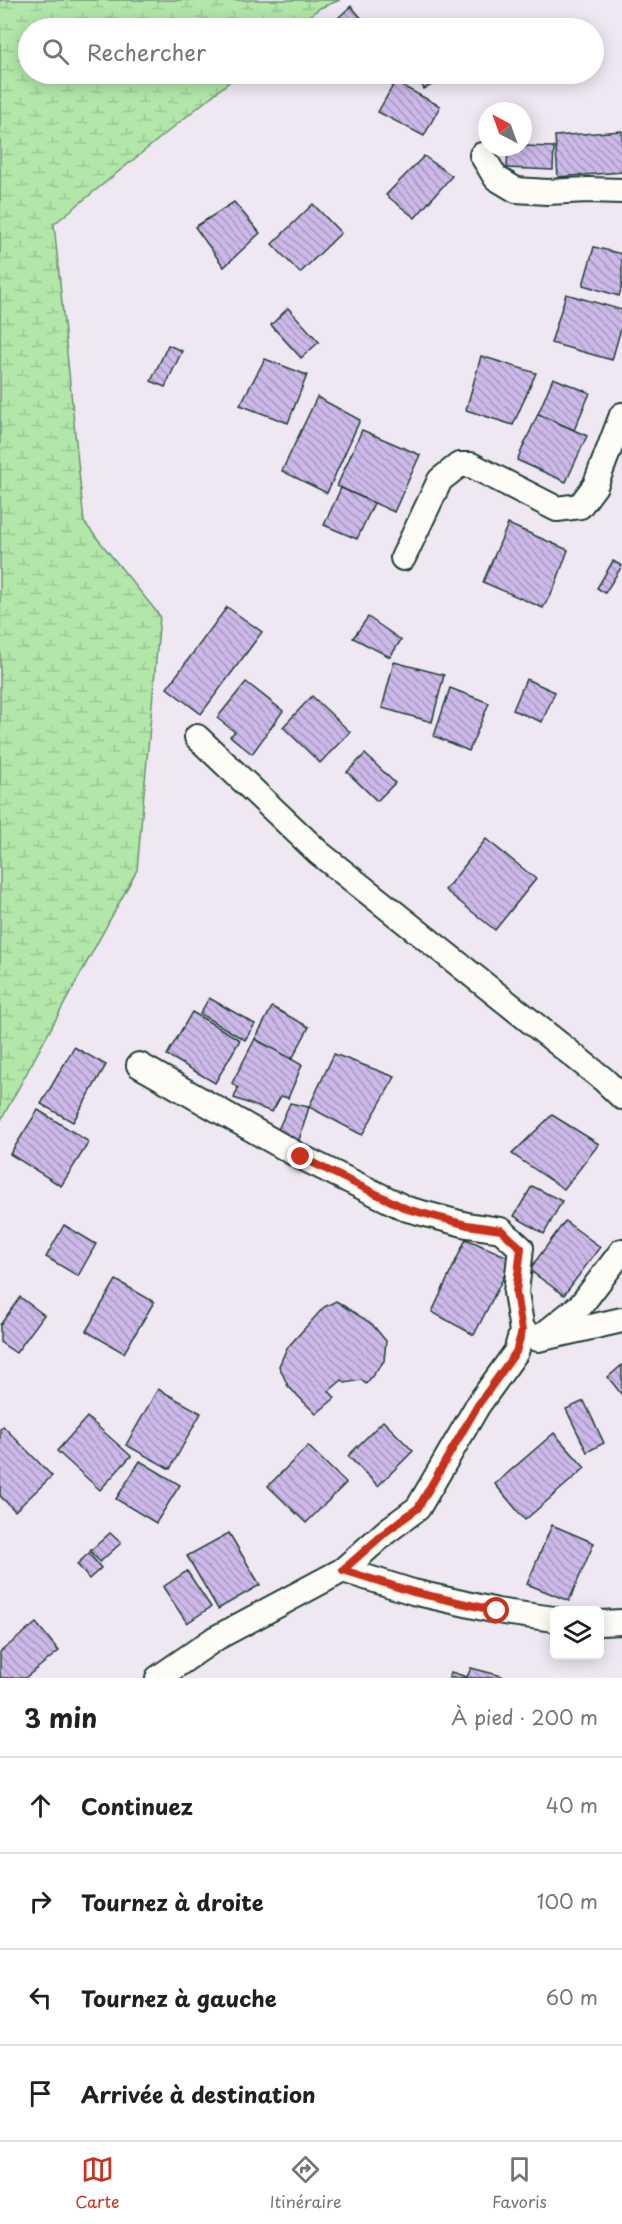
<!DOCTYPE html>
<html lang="fr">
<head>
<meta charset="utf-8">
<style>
  :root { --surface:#fff; --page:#f6f6f6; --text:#202124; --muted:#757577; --line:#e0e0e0; --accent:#c8321e }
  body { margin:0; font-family:"Playpen Sans",sans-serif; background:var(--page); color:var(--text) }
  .controls { position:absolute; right:18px; bottom:18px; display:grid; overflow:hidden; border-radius:9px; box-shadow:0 3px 15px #0003 }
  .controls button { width:54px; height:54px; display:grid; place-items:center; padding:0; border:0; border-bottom:2px solid var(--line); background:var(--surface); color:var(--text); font:30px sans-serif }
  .compass { position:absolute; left:478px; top:102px; width:54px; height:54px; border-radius:50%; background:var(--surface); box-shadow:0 3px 15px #0003; rotate:319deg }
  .stop { position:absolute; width:18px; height:18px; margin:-14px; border:4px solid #c8321e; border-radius:50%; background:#fff }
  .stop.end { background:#c8321e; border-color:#fff; box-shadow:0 2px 6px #0008 }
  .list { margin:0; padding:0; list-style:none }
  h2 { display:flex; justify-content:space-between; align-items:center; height:78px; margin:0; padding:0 24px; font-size:26px }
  h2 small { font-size:20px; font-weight:400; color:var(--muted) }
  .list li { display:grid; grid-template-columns:39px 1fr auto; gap:18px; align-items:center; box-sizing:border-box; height:96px; padding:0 24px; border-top:2px solid var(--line) }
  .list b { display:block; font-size:22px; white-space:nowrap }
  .list em { font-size:20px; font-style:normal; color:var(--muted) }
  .icon { flex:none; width:33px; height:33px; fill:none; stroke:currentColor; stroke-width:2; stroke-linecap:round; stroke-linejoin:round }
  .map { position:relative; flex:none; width:622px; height:1678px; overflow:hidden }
  .search { position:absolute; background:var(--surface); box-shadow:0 3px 15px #0003; left:18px; right:18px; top:18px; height:66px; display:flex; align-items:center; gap:15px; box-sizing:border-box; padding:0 21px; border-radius:33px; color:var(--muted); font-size:22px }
  .sheet { height:462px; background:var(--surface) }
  nav { display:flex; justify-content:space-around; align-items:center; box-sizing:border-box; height:84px; border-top:2px solid var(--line); background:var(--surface); font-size:16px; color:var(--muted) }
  nav a { display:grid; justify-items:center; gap:3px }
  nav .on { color:var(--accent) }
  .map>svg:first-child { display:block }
  .wetland { fill:url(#wetland-marsh); stroke:#68926e; stroke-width:1.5 }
  .building { fill:url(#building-back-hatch); stroke:#1f3d34; stroke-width:1.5 }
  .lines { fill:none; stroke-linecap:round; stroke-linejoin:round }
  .street-casing { stroke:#1f3d34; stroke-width:28 }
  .street { stroke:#fdfcf7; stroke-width:24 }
  .route { stroke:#c8321e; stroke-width:8 }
</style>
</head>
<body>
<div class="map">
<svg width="622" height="1678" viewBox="0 0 622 1678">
  <defs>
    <pattern id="wetland-marsh" width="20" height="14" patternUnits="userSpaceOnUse" patternTransform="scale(1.5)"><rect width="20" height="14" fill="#b2e7a9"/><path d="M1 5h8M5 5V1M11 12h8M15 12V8" fill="none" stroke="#99c792"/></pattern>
    <pattern id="building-back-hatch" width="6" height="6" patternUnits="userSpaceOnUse" patternTransform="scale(1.5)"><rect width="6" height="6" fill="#cdb9e9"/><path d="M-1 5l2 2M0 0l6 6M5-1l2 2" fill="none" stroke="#a698be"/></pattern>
  </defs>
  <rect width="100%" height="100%" fill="#efe8f3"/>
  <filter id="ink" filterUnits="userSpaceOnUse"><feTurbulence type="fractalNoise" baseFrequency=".0167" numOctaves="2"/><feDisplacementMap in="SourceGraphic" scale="12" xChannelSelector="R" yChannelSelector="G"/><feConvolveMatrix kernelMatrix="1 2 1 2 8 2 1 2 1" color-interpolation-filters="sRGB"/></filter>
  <g filter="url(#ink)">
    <!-- wetland -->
    <path class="wetland" d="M0,0H340L320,8L294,28H28V74H239L54,224L84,522L160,616L137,870L0,1122Z"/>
    <!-- building -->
    <g class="building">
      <path d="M351,6L370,28H347L338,18Z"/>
      <path d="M416,74H454L424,89Z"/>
      <path d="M395,82L440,106L424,136L378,112Z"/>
      <path d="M622,131V172L558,177L555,136Z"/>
      <path d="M523,146L554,147L553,170L507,168L508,147Z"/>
      <path d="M424,156L452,176L415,218L386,195Z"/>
      <path d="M234,202L260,233L224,267L195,227Z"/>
      <path d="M313,204L341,233L300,273L272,244Z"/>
      <path d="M594,247L622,254V285L619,296L583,285Z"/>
      <path d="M566,294L622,310V325L612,360L551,343Z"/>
      <path d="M288,308L319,342L301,358L271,325Z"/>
      <path d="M168,345L182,351L165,387L151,381Z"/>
      <path d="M481,356L536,373L513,425L466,410Z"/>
      <path d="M265,359L307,375L288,423L240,405Z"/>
      <path d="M553,378L590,393L574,430L538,414Z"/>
      <path d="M317,397L360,420L327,493L282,471Z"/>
      <path d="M538,414L587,436L566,482L517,460Z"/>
      <path d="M362,430L420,455L394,512L337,486Z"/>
      <path d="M341,488L374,503L357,539L324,525Z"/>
      <path d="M508,524L568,550L555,586L543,608L483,582Z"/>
      <path d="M613,561L622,566L605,593L597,588Z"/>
      <path d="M227,607L262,632L201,714L167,688Z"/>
      <path d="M368,617L401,640L390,657L353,638Z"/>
      <path d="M394,662L444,675L432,722L382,708Z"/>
      <path d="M526,679L555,692L542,722L513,710Z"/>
      <path d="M246,682L283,711L252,754L230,736L235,732L217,718Z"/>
      <path d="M450,688L489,703L469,751L434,736Z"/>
      <path d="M312,696L350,732L320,763L283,727Z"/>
      <path d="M365,754L395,783L377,801L347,772Z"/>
      <path d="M486,839L536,879L495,930L445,890Z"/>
      <path d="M209,998L255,1024L245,1040L200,1014Z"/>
      <path d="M272,1007L309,1027L292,1059L255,1039Z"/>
      <path d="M192,1012L240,1040L215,1083L167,1055Z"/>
      <path d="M255,1039L302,1065L288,1098L281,1096L272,1112L234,1098L238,1088L232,1083Z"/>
      <path d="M74,1047L106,1065L73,1122L41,1104Z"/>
      <path d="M334,1054L395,1077L362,1135L309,1107Z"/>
      <path d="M290,1103L309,1107L299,1140L277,1132Z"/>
      <path d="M38,1110L89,1142L61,1186L10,1154Z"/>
      <path d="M552,1115L599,1144L564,1189L512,1154Z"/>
      <path d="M532,1186L562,1201L544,1234L514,1216Z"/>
      <path d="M565,1221L600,1247L564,1295L529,1270Z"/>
      <path d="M64,1225L96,1244L78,1276L46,1257Z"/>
      <path d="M466,1239L513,1259L474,1335L432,1312Z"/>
      <path d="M116,1280L154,1302L124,1353L86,1331Z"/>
      <path d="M20,1297L44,1315L16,1353L0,1342V1325Z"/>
      <path d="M336,1301L372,1324L386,1341L384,1361L366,1384L361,1380L345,1383L342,1380L329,1391L335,1398L316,1414L288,1386L279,1366L287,1348L324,1307Z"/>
      <path d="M622,1365V1395L608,1377Z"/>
      <path d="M158,1389L201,1413L170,1469L126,1445Z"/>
      <path d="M584,1401L604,1443L587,1452L566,1409Z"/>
      <path d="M87,1417L131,1456L100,1490L57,1451Z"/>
      <path d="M383,1421L413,1451L378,1486L348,1456Z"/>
      <path d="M3,1426L52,1476L15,1511L0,1496V1429Z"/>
      <path d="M554,1433L585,1468L525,1520L495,1484Z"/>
      <path d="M308,1446L346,1483L306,1523L268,1486Z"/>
      <path d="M140,1461L180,1485L156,1523L116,1499Z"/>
      <path d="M552,1525L594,1543L569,1601L527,1584Z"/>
      <path d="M110,1533L121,1543L100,1562L90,1551Z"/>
      <path d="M229,1533L260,1585L218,1609L187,1556Z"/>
      <path d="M89,1553L101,1568L89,1579L77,1564Z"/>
      <path d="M187,1571L211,1607L187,1623L163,1587Z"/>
      <path d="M36,1623L59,1651L25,1678H0V1652Z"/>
      <path d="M471,1668L502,1676L501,1678H449L451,1672L467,1677Z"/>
    </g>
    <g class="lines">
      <!-- street casing -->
      <g class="street-casing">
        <g id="street">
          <path d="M482,155L496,178L516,190L547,192L588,190L622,191"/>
          <path d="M403,558L440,480L459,465H471L557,509L580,506L595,486L622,415"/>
          <path d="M197,737L319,853L603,1079L622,1097"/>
          <path d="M139,1065L301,1157L407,1209L467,1225L501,1230L521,1248L516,1292L522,1331"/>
          <path d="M542,1336L581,1305L622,1251"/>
          <path d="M343,1570L413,1592L497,1611L554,1619"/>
          <path d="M600,1623L622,1622"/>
          <path d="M158,1678L216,1638L343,1570L387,1531L418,1508L478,1405L516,1352L522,1331L538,1339L622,1320"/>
        </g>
      </g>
      <!-- street -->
      <use href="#street" class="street"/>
    </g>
  </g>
  <g class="lines" filter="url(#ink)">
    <!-- route -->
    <path class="route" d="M301,1157L407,1209L467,1225L501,1230L521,1248L516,1292L522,1331L516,1352L478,1405L418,1508L387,1531L343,1570L413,1592L497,1611"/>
  </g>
</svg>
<div class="controls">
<button><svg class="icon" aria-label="layers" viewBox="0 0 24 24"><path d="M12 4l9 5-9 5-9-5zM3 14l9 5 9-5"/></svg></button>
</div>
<svg class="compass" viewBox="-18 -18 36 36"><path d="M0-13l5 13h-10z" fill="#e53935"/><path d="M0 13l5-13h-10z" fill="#757577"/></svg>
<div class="stop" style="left:497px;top:1611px"></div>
<div class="stop end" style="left:301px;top:1157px"></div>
<div class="search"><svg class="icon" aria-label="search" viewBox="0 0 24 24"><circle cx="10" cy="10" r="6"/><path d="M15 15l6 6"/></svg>Rechercher</div>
</div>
<section class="sheet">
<h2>3 min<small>À pied · 200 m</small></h2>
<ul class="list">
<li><svg class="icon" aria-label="ahead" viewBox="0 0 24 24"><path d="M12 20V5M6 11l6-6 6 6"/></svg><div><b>Continuez</b></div><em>40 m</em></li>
<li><svg class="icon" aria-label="right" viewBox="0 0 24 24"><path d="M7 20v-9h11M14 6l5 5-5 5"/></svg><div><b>Tournez à droite</b></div><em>100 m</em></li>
<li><svg class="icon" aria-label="left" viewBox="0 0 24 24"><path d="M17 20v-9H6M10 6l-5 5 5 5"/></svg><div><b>Tournez à gauche</b></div><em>60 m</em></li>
<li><svg class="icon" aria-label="arrive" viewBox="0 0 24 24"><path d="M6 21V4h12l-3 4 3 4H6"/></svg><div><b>Arrivée à destination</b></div></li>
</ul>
</section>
<nav>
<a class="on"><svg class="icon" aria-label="map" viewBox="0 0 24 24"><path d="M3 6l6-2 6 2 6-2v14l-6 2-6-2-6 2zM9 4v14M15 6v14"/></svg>Carte</a>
<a><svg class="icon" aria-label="directions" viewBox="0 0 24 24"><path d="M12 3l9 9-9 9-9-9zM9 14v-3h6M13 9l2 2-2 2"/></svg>Itinéraire</a>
<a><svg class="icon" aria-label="saved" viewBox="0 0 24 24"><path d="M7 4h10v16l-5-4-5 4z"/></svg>Favoris</a>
</nav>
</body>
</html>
